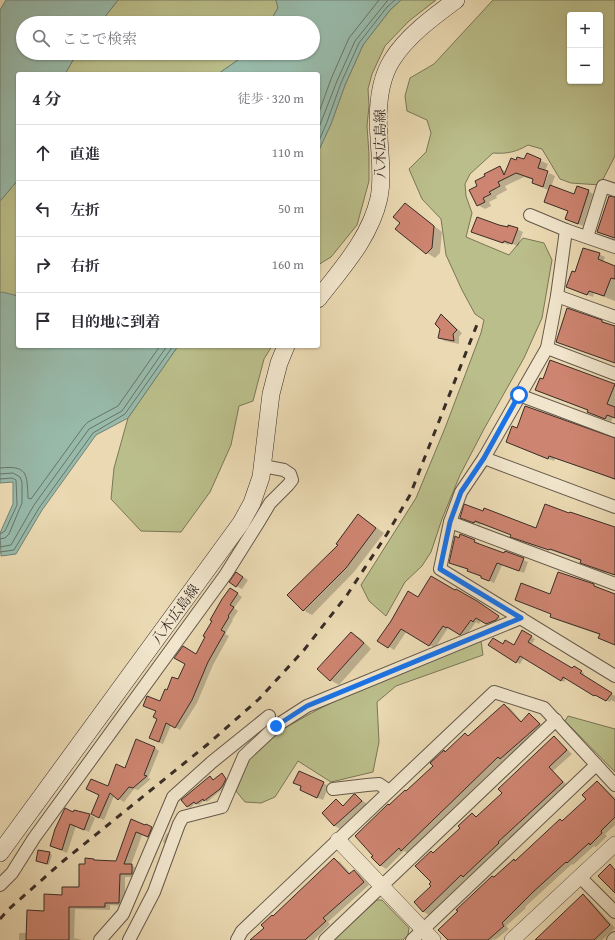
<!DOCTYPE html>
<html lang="ja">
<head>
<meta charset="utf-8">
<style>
  :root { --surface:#fff; --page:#f2f2f3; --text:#2b2b33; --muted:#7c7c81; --line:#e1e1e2 }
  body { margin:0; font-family:"Gentium Book Plus","Noto Serif JP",serif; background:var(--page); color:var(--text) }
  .controls { position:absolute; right:12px; top:12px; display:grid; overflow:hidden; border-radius:4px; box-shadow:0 1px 3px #0004 }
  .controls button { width:36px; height:36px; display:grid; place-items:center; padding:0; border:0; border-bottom:1px solid var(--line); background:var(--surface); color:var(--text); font:20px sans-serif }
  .stop { position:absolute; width:12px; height:12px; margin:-9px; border:3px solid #1a73e8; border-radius:50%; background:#fff }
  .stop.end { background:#1a73e8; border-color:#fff; box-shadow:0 1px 4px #0008 }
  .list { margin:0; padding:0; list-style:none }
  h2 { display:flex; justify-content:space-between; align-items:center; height:52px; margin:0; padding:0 16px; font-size:17px }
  h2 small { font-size:13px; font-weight:400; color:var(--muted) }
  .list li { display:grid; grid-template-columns:26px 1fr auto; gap:12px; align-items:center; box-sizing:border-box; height:56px; padding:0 16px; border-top:1px solid var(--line) }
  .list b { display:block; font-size:15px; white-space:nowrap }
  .list em { font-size:13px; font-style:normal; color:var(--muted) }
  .icon { flex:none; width:22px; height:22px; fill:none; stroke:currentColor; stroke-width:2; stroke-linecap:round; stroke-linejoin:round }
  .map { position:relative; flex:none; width:615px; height:940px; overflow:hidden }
  .search { position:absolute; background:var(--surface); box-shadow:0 1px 3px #0004; left:16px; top:16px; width:304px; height:44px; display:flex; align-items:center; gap:10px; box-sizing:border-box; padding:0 14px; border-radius:22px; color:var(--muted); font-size:15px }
  .panel { position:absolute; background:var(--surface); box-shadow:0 1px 3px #0004; left:16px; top:72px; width:304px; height:276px; border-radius:4px }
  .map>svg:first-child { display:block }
  .green { fill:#babe8a; stroke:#7a7658; fill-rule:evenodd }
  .water { fill:#98baaa; stroke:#728276 }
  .shadow { fill:#0003 }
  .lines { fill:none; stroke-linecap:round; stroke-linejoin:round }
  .shore { stroke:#687468; stroke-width:1 }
  .building { fill:#cd8470; stroke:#392d27 }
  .minor-casing { stroke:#65584a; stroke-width:14 }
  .tertiary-casing { stroke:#65584a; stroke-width:16 }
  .secondary-casing { stroke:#392d27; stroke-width:18 }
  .minor { stroke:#f1e6cd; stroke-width:12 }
  .tertiary { stroke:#f1e6cd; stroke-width:15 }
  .secondary { stroke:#f1e6cd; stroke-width:17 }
  .rail { stroke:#392d27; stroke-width:3; stroke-dasharray:7 7; stroke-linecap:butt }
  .route { stroke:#1a73e8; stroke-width:5 }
  .labels { text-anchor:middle; stroke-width:3; stroke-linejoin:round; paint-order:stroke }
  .street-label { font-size:14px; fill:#392d27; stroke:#f1e6cd }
</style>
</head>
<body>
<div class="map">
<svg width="615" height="940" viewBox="0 0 615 940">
  <rect width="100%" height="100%" fill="#ead9b2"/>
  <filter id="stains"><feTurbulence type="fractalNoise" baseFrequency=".005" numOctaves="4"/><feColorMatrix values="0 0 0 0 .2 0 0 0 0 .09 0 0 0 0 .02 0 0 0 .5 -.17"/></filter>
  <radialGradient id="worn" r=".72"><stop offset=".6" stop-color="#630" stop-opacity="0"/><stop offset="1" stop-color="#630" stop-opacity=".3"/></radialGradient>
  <!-- green -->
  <g class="green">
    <path d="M118,0H276L278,8L269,23H100Z"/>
    <path d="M401,0H436L409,21L385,46L372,74L368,89L369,106L367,126L369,154V181L357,225L331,257L318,265V152L331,124L345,85L363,45L390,10Z"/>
    <path d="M493,0H615V156L600,185L571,183L560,179L542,149L528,145C516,152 507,154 493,153L470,174L465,184L466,196L472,213L466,237L509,255L523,238L544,243L552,260L542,318L524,358L484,429L460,475L442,519L431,552L422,566L405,582L386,616L369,601L361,585L416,498L445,428L481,333L484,320L475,314L462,290L446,255L441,219L422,199L409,169L426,152L431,133L427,120L407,111L405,96L410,78L434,64ZM570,15H600V81H570Z"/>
    <path d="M77,53H248L218,74H65Z"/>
    <path d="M18,180V296L0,293V201Z"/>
    <path d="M178,346H272L264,359L253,401L239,406L231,445L210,492L181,532L141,531L111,499L114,468L128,418Z"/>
    <path d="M481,641L483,655L396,686L377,702L379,742L373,772L331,782L298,761L275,797L261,803L245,802L236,791L249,759L283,729L315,711L361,688Z"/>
    <path d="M568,716L615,729V772L565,721Z"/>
    <path d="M377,900H382L409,928L408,935L403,940H333Z"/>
  </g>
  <!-- water -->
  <g class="water">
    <path d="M6,0H118L100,23H23V53H77L65,74H18V180L0,201V10Z"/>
    <path d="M276,0H401L390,10L363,45L345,85L331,124L318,152V74H218L248,53H313V23H269L278,8Z"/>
    <path d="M2,292L18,296V346H178L128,418L96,435L42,510L16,554L1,556L0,533L13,504V482L0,483V293Z"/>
  </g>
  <!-- shadow -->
  <g class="shadow">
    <path d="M527,155L548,164L545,171L547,172L541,187L533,183L534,180L524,177L505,186L507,190L496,196L497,198L489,202L491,206L485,209L478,205V186L500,168L506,172L517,161H525Z"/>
    <path d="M549,173L555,176L551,187L575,195L588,191L593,194L583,226L566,219L569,211L545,202L549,190L543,188Z"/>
    <path d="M615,201V239L598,232Z"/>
    <path d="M405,205L413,209L442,232L440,253L435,258L427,253L396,229L401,223Z"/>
    <path d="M499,226L517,229L523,232L518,246L509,243V245L472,231Z"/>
    <path d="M599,254L605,257L603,262L615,266V301L594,293L593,297L572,289L576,274Z"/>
    <path d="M568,309L613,325H615V363L562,344Z"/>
    <path d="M441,316L447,319L462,333L459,337V344L445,341L439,338Z"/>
    <path d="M551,361L615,385V418L613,417L611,422L594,415L588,412L589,411L536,390L544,380Z"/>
    <path d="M518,429L615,440V480L580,466V467L555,458L554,461L513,445Z"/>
    <path d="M359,515L384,533L354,572L312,615L303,610L339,545Z"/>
    <path d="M461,517L536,530L615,529V575L606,572L605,573L587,566L582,562V561L517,539L512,535L481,524L480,525Z"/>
    <path d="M474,541L479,543V544L505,554L506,552L528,562L524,573L502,565L494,583L473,573L468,570L455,565Z"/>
    <path d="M237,573L248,580L242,589L236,586Z"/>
    <path d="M576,578L594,585L615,596V645L599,638L600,635L557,620L551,617L552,614L516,600L550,595Z"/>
    <path d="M235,592L242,597L234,608L238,611L232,620H233L225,634L229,636L213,665L197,703L180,730L171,725L163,744L155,741L151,738L158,720L160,703L168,691L178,680L197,655Z"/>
    <path d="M418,598L482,605L503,620L491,627L481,620L479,624L476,622L465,637L452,629L451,630L448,628L435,648L406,632L394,650L379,640Z"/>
    <path d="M523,632L535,639L531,645L573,669L574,667L584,673L583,675L615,696V702L611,700L610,702L599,696L598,697L566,678L564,682L524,657L520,664L489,645L514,646Z"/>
    <path d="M351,633L360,638L371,649L339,685L330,680Z"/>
    <path d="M504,705L510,708L522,722L530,715L535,718L544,728L506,761L504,760L407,853L404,851L386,869L380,865L390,806L407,792L465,734L469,737Z"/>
    <path d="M554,737L559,741L572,754L553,771L568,786L503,845L504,846L469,879L467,878L429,915L424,912L415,903L433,886L434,854L461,828L472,815L477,818L503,793Z"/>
    <path d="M155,748L159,751L148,778L151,779L138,790L134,789L124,802L114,796L104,820L97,817L108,787L126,769Z"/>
    <path d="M299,772L329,786L323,800L306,793Z"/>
    <path d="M222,774L228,781L225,787L207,802L205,800L199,805L196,803L190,808L188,806L183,800L212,779L213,781Z"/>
    <path d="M597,782L602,785L615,798V825L605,834L607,836L596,847L594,846L573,865L572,864L525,907L526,908L506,926L509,929L495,940L494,939L492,940H450L495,878L563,822L587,799Z"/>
    <path d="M355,795L367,804L340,829L335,826L323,813L336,801L344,806Z"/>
    <path d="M75,811L90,815L95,818L89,832L76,826L67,853L51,846Z"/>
    <path d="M131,821L158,831L154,840L142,835L131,865L138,869V877H125V906L110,905V910L75,909L74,938L82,940H19V933H27L45,912L63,896L80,888L86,865L94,860L97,861L116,862Z"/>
    <path d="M167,833L172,836L169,846L163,842Z"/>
    <path d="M49,853L52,855L49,865L37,861Z"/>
    <path d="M334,859L340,862L351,874L354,871L359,874L369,885L328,922L330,924L314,940H252L265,928L273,917Z"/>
    <path d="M583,896L589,899L615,928L602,940H536Z"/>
  </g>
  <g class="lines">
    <!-- shore -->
    <g class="shore">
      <path d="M318,115L331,79L349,38L379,0"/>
      <path d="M318,130L337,81L355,41L388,0"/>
      <path d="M318,143L327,122L341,83L359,43L387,7L395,0"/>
      <path d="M0,468C28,465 27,474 28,498L31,499L84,426L88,422L118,406L160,346"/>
      <path d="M0,474L13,473L20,477L22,482V503L9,534L5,538L0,539"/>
      <path d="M0,479L12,478L16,480L17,505L5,531L0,534"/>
      <path d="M0,547L11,545L34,505L89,429L122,411L167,346"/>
      <path d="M0,552L14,550L39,508L93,433L125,414L173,346"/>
    </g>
  </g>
  <!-- building -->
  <g class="building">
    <path d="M527,153L541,159L538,168L548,171L543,187L532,183L533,179L516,173L498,182L500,186L489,192L491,194L483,198L485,202L477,206L469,190L477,186L475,181L485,176L484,174L500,166L504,175L511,158L516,160L517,157L524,159Z"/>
    <path d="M550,185L574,194L577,186L589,190L578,224L565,219L568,211L544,202Z"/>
    <path d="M609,196L615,197V238L597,232Z"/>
    <path d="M405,203L434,226L432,248L426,254L395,229L400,223L393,217Z"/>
    <path d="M477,217L499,225L508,227V225L518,228L512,244L504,241L503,243L471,232Z"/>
    <path d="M583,248L600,253L598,259L615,266V279L611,278L604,296L589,291L587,295L566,287L572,271L575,272Z"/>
    <path d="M567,308L602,320V322L615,326V363L556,342Z"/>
    <path d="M441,314L457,330L453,334L454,341L438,338L440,329L435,324Z"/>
    <path d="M550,360L615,384L607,404L615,407V418L607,415L605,419L587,412L588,410L535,390L540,378L543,379Z"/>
    <path d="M525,406L615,438V479L549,456L548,459L506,442L512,426L517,428Z"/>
    <path d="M464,504L483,511L484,508L536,528L545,504L569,513L570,512L615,527V575L580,563L581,560L550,549L549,550L510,537L511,535L506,533L475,521L474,523L460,518Z"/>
    <path d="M358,514L376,528L346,568L303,611L287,595L338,545L336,544Z"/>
    <path d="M460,534L475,540L474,542L504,553L505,551L524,558L519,571L497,563L489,581L481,578V576L467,571L468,569L449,563L455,536L459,538Z"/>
    <path d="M236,572L243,577L236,587L229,582Z"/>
    <path d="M558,572L594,584V586L615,594V645L598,638L600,634L550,617L551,614L515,600L521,583L550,594Z"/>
    <path d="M431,576L455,590L456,589L477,601L499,616L496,620L486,624L476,618L473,622L471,620L460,635L447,627L446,628L443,626L429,646L401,629L388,648L377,641L391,621L408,591L418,597Z"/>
    <path d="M230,588L238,593L230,605L234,607L228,616L229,617L221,630L225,632L208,662L192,700L175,728L166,723L159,742L149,738L157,719L153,717L156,711L143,706L147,696L160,701L165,689L167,690L172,677L178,679L185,664L174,658L183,646L196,654L205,637L203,636L212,621L210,620L222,599Z"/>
    <path d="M522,630L532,636L528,642L572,668L574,666L582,671L580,673L612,693L606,701L595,695L594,696L563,677L561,681L520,656L516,663L488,645L493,638L503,644L505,640L514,645Z"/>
    <path d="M351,632L364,643L330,681L317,669Z"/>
    <path d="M504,704L521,722L529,713L540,724L500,759L498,757L401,851L399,848L380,866L371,857L373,856L355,836L388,804L389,805L405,790L406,791L433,766L430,763L444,750L445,752L465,733L468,736Z"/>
    <path d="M554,736L567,750L549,767L563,782L498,842L499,843L463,877L461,875L423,912L414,902L431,886L429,884L431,882L415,866L431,851L433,853L460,828L458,826L472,813L476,817L502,793L498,789Z"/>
    <path d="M136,739L155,747L144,775L147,776L133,788L129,787L118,800L110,793L99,818L91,814L99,795L86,789L91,779L108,786L116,764L125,768Z"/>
    <path d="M299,771L324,782L317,798L300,790L301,786L293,783Z"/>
    <path d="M222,773L226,779L223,785L220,789L204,801L203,799L196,804L194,802L187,807L181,800L210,776L213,780Z"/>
    <path d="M597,781L615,800V817L601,831L602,833L590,845L589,843L567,863L566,862L533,892L502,923L504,926L488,940H448L438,930L458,911L456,910L492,876L494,877L514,859L515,861L560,819L562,821L586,799L582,795Z"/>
    <path d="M354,794H355L362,801L334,826L322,813L336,799L343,806Z"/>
    <path d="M65,808L73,812L74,810L90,814L84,830L70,824L62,850L50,846L55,829Z"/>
    <path d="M131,819L145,825L146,824L152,827L148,837L136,832L124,864H132V874H120L119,903H105V907H69V940H26L27,910L44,911V894L62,895V887H79V864H85V858L94,859V860L116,861Z"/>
    <path d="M38,850L50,852L47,864L36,861Z"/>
    <path d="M334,858L349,874L354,870L364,882L323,918L326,921L305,940H250L264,928L261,925L272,915L273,916Z"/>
    <path d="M610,864L615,870V893L598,876Z"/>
    <path d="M583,894L610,925L594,940H535Z"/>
  </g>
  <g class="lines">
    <!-- minor casing -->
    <g class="minor-casing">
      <g id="minor">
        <path d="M530,215L566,230"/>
        <path d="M587,237L603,186L615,190"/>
        <path d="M615,247L566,230L557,296L547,348L484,458L461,492L450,522L440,569L615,676"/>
        <path d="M557,296L615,317"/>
        <path d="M547,348L615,374"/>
        <path d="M519,395L615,431"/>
        <path d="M484,458L615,507"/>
        <path d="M450,522L615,584"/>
        <path d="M333,789L367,785L379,784L389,791"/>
        <path d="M580,877L615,912"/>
        <path d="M0,885L12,873L34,838L226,574L258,523L270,503L288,485L292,480L290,474L284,470L263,466"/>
        <path d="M100,940L123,914L173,797L212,762L269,716"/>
        <path d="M129,940L154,892L179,824L183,817L222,807L244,756L276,726L307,706L521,618"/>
        <path d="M237,940L242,931L494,692L544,708L615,785"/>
        <path d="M325,940L556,720"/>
        <path d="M412,940L596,765"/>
        <path d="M613,940L615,938"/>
      </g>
    </g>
    <!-- tertiary casing -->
    <g class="tertiary-casing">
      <g id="tertiary">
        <path d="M338,840L433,940"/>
        <path d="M512,940L615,844"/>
      </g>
    </g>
    <!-- secondary casing -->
    <g class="secondary-casing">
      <g id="secondary">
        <path d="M318,299C342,268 370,238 379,198C383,178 380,158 379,138C377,113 378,82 392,60C407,36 433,17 456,0"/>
        <path d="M0,853L241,523L252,503L261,477L271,394L279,363L286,346"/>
      </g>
    </g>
    <!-- minor -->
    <use href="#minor" class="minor"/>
    <!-- tertiary -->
    <use href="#tertiary" class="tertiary"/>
    <!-- secondary -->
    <use href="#secondary" class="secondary"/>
    <!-- rail -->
    <path class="rail" d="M0,919L9,909L62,862L208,744L259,699L304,650L347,595L387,534L410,495L478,322"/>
  </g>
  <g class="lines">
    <!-- route -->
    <path class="route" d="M276,726L307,706L521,618L440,569L450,522L461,492L484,458L519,395"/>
  </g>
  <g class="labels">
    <!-- street labels -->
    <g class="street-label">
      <text transform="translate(380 144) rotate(-90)" y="5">八木広島線</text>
      <text transform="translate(175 614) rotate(-54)" y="5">八木広島線</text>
    </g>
  </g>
  <rect width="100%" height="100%" filter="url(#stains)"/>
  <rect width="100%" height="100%" fill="url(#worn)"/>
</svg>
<div class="controls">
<button>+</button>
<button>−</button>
</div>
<div class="stop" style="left:519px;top:395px"></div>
<div class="stop end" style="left:276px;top:726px"></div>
<div class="search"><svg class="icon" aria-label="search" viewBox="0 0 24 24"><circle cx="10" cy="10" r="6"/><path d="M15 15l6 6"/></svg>ここで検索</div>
<section class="panel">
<h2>4 分<small>徒歩 · 320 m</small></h2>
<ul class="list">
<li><svg class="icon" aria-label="ahead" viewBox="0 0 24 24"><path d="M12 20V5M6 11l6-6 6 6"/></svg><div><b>直進</b></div><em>110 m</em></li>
<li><svg class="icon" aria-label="left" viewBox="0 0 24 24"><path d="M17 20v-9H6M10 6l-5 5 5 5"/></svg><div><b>左折</b></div><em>50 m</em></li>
<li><svg class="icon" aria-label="right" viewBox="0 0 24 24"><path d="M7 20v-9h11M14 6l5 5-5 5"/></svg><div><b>右折</b></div><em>160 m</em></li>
<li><svg class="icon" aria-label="arrive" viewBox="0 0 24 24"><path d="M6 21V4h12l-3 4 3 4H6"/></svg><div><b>目的地に到着</b></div></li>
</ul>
</section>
</div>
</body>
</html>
